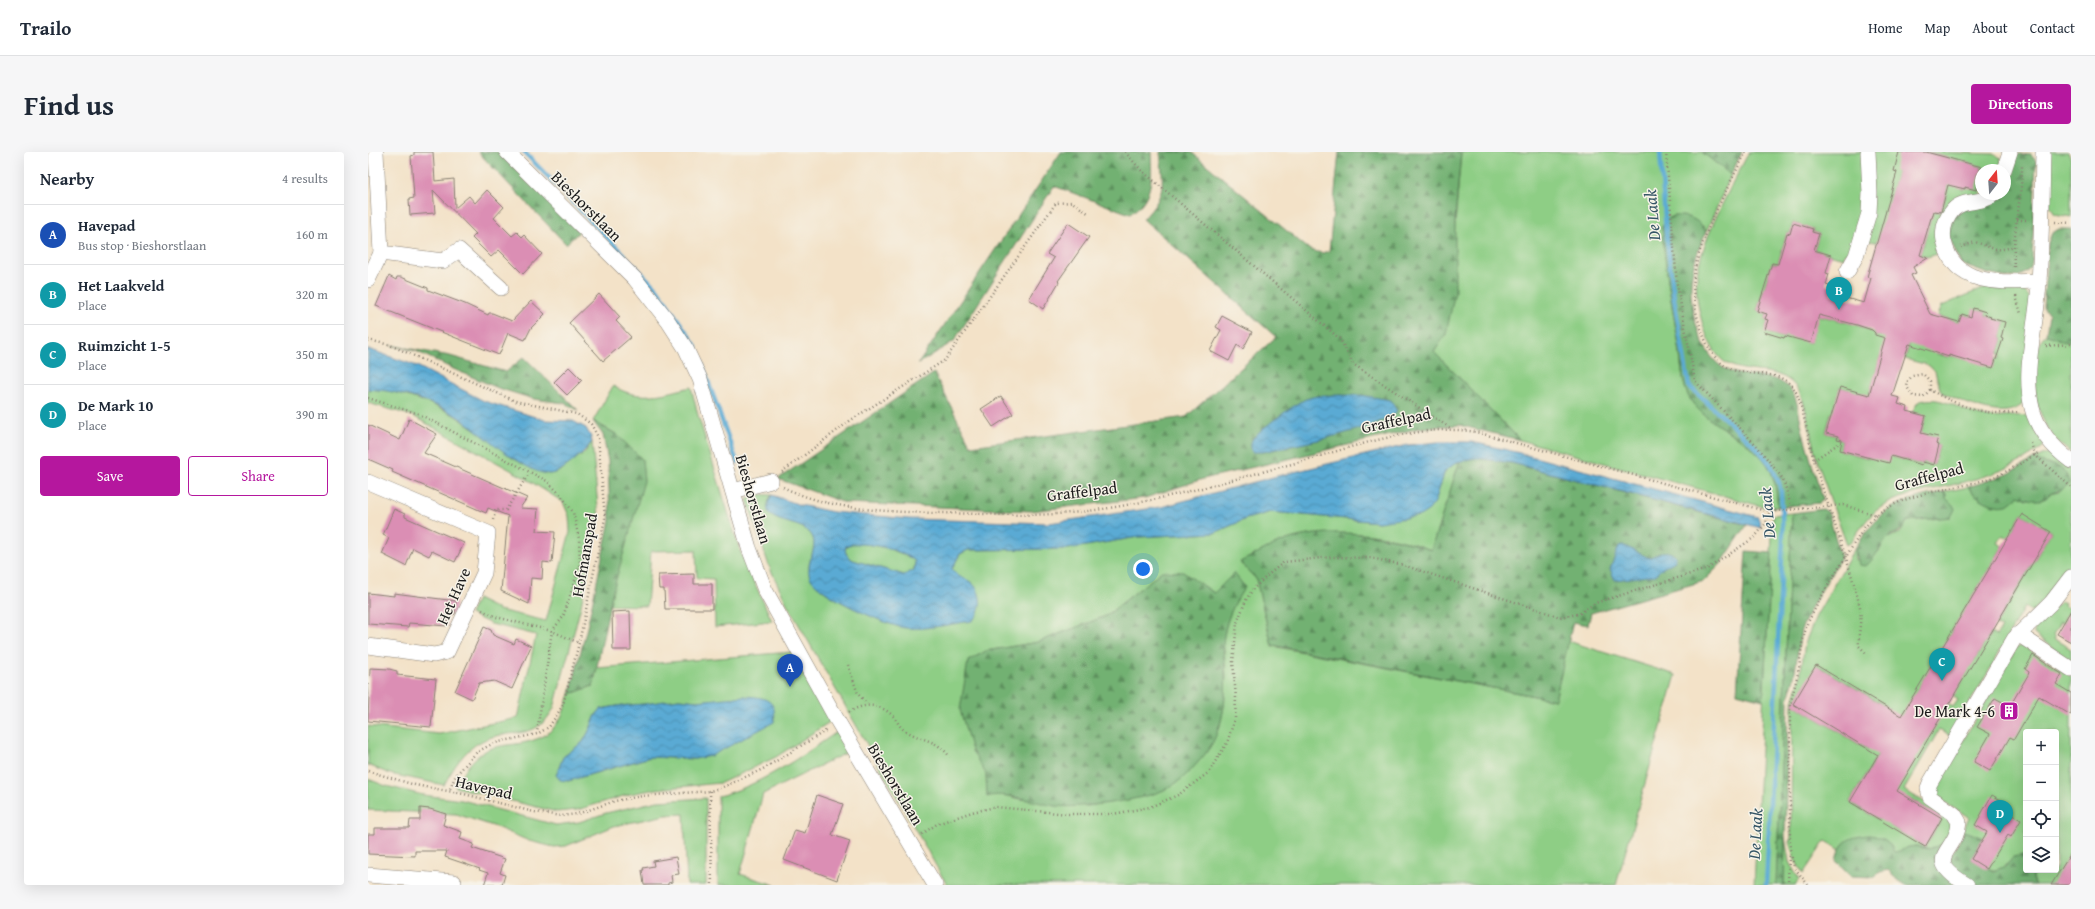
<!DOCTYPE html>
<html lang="en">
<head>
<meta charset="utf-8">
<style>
  :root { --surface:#fff; --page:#f6f6f7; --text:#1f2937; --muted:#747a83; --line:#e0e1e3; --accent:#b5179e }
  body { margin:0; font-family:"Gentium Book Plus",serif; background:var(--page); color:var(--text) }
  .controls { position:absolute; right:12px; bottom:12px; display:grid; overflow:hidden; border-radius:4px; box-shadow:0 4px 16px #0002 }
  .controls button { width:36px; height:36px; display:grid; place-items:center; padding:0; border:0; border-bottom:1px solid var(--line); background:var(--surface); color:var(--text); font:20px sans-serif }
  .compass { position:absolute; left:1607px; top:12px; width:36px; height:36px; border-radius:50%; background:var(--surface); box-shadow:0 4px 16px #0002; rotate:17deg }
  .you { position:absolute; left:775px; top:417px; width:14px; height:14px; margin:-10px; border:3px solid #fff; border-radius:50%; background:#1a73e8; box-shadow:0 0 0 6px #1a73e833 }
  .badge { display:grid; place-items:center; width:26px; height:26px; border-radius:50%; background:var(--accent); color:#fff; font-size:13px; font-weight:700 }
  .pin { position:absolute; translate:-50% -33px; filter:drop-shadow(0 1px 2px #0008) }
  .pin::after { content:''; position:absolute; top:21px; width:14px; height:12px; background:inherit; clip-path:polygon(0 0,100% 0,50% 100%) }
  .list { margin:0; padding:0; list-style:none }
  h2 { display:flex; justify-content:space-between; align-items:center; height:52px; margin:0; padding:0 16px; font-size:17px }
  h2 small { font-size:13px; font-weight:400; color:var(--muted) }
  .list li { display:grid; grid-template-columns:26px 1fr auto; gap:12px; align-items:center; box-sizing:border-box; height:60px; padding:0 16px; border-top:1px solid var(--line) }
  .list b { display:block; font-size:15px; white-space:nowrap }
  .list p { margin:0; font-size:13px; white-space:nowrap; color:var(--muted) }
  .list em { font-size:13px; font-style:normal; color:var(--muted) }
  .actions { display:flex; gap:8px; padding:12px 16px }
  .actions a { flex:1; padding:9px 0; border:1px solid var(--accent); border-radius:4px; text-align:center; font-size:14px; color:var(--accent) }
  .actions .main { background:var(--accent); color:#fff }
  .icon { flex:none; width:22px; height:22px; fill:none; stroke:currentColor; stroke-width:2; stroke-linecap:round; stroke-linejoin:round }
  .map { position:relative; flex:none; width:1703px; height:733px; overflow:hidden; border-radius:4px }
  header { display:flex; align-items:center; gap:24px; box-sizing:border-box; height:56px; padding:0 20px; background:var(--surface); border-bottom:1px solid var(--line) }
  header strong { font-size:19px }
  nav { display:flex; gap:22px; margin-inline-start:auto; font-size:14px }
  .intro { display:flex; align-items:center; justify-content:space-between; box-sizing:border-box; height:96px; padding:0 24px }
  h1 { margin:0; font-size:28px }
  .button { padding:10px 18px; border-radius:4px; background:var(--accent); color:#fff; font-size:14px; font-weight:700 }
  main { display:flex; gap:24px; padding:0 24px }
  aside { flex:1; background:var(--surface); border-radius:4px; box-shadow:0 4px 16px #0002 }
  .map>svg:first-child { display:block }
  .grass { fill:#8ece85; stroke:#557550; fill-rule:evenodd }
  .forest { fill:url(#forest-firs); stroke:#476647; fill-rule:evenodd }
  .water { fill:url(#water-waves); stroke:#3b6378; fill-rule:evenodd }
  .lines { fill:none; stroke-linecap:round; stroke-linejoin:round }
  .stream { stroke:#5aaad4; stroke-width:4.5 }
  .building { fill:#db8eb4 }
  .minor-casing { stroke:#887f72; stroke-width:16 }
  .path { stroke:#887f72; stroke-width:2.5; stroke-dasharray:1 3; stroke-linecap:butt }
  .minor { stroke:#fff; stroke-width:15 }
  .labels { text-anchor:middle; stroke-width:3; stroke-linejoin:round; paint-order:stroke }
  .street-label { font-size:16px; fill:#1c1c1c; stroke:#f7f3e8 }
  .poi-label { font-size:16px; fill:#1c1c1c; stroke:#f7f3e8; text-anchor:end }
  .water-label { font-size:17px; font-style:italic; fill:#355566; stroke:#f7f3e8 }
</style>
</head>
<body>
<header>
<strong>Trailo</strong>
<nav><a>Home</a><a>Map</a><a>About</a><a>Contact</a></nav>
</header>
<div class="intro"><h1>Find us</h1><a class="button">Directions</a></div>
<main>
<aside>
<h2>Nearby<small>4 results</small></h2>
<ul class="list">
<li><span class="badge" style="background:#1a4fb4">A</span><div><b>Havepad</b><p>Bus stop · Bieshorstlaan</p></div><em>160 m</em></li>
<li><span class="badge" style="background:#0f9aa8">B</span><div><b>Het Laakveld</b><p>Place</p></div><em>320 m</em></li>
<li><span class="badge" style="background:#0f9aa8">C</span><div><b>Ruimzicht 1-5</b><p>Place</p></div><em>350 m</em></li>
<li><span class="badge" style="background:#0f9aa8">D</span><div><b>De Mark 10</b><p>Place</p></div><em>390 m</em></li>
</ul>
<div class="actions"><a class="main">Save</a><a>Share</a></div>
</aside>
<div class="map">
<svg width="1703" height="733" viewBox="0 0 1703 733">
  <defs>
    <pattern id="forest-firs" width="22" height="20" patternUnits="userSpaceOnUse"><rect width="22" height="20" fill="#72b172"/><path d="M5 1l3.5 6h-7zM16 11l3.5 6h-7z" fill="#5d8f5d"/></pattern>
    <pattern id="water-waves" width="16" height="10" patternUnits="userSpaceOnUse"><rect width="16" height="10" fill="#5aaad4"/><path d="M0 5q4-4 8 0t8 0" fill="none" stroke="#4a8aab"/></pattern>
  </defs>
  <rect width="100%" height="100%" fill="#f7f3e8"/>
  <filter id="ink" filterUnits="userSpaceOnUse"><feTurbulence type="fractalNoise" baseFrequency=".025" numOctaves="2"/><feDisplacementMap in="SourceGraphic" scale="8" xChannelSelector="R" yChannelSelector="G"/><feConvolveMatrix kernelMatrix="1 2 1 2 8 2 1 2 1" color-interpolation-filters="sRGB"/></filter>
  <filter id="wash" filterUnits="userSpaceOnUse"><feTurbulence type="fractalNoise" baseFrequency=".012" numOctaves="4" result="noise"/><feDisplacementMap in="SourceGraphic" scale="16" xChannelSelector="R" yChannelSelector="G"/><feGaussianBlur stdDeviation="0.9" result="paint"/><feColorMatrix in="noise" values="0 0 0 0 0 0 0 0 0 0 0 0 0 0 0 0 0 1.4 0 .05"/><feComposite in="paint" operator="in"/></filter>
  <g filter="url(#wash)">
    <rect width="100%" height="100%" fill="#f3e2c8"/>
    <!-- grass -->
    <g class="grass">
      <path d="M1093,0H1334L1363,23L1338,80L1335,74L1306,64L1298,68L1294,75C1297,113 1303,150 1310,188C1314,208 1312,233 1324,250C1344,278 1395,290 1405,325C1408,334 1409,345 1410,355H1396L1152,288L1066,200L1078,182Z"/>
      <path d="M1381,0H1496L1499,41L1485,103L1477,101L1476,106L1446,98L1451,82L1444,80L1445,77L1425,71L1422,82L1419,81L1410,112L1404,111L1389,159L1399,162L1397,167L1400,168L1397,180L1416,186L1417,183L1443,191L1450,163L1489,173L1507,181V183L1521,186L1512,205L1501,244L1472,235L1466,262L1463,261L1458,281L1470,284L1469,287L1474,288L1472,298L1500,306L1523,304L1554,313L1555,310L1566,313L1571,293L1568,292L1569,285L1553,281L1558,264L1544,260L1550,250C1572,241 1592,259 1614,264C1630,268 1645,262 1660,264L1677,291L1676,294C1647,318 1610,327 1575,335C1552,340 1528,344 1509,358C1498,367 1490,380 1482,391L1479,393C1468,363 1457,334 1448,304C1443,288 1438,246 1428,235C1411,213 1380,224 1358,211C1347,204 1340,188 1336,176C1331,161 1327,142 1329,125C1332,90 1364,33 1381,0Z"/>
      <path d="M1504,0H1531L1529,20L1510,91L1498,88Z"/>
      <path d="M1558,0L1626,2L1633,6V18H1613L1614,15Z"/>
      <path d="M1681,0H1700L1703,8V65L1687,62L1682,55Z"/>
      <path d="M1613,18V42L1572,94L1568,102L1559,105L1552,103L1563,66H1564L1566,59L1573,60L1581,31L1596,37Z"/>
      <path d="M1626,134C1641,135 1658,132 1663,150L1656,251C1636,271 1596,250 1575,241L1572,237L1567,219L1560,213L1537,207L1542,189L1570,200L1569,202L1580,205L1581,203L1625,215L1628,206L1631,207L1632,203H1630L1635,187L1633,186L1637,170L1617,163L1618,160L1606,157L1603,165L1594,162L1591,170L1570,164L1574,154C1591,147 1607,138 1626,134Z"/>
      <path d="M1678,183C1687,184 1694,191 1703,190V301C1694,294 1683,284 1678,274C1675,267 1671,258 1669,251C1666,237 1664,190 1678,183Z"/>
      <path d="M245,234C272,250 295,242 323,235L330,263L372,399L404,469L347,475L346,427L329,426L328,398L283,399L279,454L242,453L244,442L248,282L225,269Z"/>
      <path d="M0,237L23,239L61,251L86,263L128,292L144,306L181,322L192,319L217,300L224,290L231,366L213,454L186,556C166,592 144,574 114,589C96,598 85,616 76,633L22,622L0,613V574L71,582L150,566L168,483L123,472L102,462L109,447L131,458L178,469L202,380L201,364L195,350L157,326L45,264L0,251Z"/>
      <path d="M1679,301L1684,302L1703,316V413L1697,424L1665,460L1656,455L1622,517L1582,584L1571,578L1536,638L1579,663L1584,675L1576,692L1560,697L1548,694L1541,695L1528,701L1479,689L1471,697L1457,689L1435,722L1427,708L1421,690L1423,686L1424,553L1432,526L1437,491L1448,464L1487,396L1488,408L1511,399L1518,387L1533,380L1539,369L1572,366L1581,350L1578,346V342L1575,340L1600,335L1606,342L1625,353L1650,342L1659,347L1677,346L1681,342L1691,340L1695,317C1685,312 1675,313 1666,307ZM1654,362L1683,380L1628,473L1633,476L1628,484L1623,481L1585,544L1590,548L1585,555L1580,552L1527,641L1545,648L1574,666L1557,695L1527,677L1512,666L1511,668L1482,650L1515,594L1499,597L1425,552L1449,513L1522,557L1517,567L1528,573L1635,394L1630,391L1635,383L1640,386Z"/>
      <path d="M1092,308L1063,398C1001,373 930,376 872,411L888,427L904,494L1187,548L1200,489L1308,523L1248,733H579L418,450L401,414L379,348L387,342L404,343L401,347V362C413,371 432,370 442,381C451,391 443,402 441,413C441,419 442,426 446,430C460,447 500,463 521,471L604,431L591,426L584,417L592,402L600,398L699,397L770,385L846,381L878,367L903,360L1010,370L1067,350L1077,319ZM794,419L832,431L846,441L877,434L863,456L855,485L858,524L856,554L851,578L767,646L720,654L652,647L633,642L619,644L618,622L600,509L618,499L670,490L738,464Z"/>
      <path d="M1424,361L1408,733H1386L1405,363Z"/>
      <path d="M484,391C505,392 530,397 547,409L546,418L536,423L485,408C479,404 476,401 478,394Z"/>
      <path d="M1693,449L1697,451L1696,454L1702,457L1696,467L1698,468L1696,472L1692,470L1685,483L1687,485L1686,487L1703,497V510L1666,482L1667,475Z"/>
      <path d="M1655,494L1703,524V733H1668L1665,727V718H1688V580H1658V705L1656,703C1625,715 1638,728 1603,707L1610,684L1602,681H1594L1601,666C1590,656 1571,652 1567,637L1649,495Z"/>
      <path d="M423,500L463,569L408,605L353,631L288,637L262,642L209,658L189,660L87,635C94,621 104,606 119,598C128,594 139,593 148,592C183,587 192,574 202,542L225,534L229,516ZM311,547L329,549L352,547L327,607L282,605L200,629L189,623L195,605L215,590L222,577L228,563L233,557L249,554L277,552Z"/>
      <path d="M469,580L480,600L395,642L372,722L407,733H350V644C388,636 437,602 469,580Z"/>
      <path d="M0,627L18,634L55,643L94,648L188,673L211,670L238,661L290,649L338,646V733H319L316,662L298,663L246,674L198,694L186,695L161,689L128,675L88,662L0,658Z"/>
      <path d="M1417,685L1421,710L1431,727L1427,733H1416Z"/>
    </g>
    <!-- forest -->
    <g class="forest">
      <path d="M110,0H132L211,80L198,92Z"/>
      <path d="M693,0H783C784,25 786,46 762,62L686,34L586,189L550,212Z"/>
      <path d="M792,0H823L942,98L954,101L961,99L971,0H1093L1087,67V140L1078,182L1066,200L1152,288L1091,273L1052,276L835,327L777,346L663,359L477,351L410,327L566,221L603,294L818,265L908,185L775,67C799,43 795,31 792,0ZM950,244H969L1003,273L895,300L890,282L923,256Z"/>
      <path d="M1334,0H1374L1363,23Z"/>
      <path d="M1651,2L1663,3L1668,9L1664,112C1653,138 1612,119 1593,112L1580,83L1588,61L1631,42H1637C1637,30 1638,8 1651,2Z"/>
      <path d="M1306,64C1320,63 1331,67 1338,80C1332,94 1326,108 1324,123C1319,153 1332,210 1364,220C1382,226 1408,221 1422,237C1431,248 1431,266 1435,280C1441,303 1448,325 1455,347L1452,351L1410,355C1409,345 1408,334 1405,325C1395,290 1344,278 1324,250C1312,233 1314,208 1310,188C1303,150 1297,113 1294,75L1298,68Z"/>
      <path d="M1691,77H1703V190C1694,191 1687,184 1678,183L1681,163L1675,155L1680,91L1684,81Z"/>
      <path d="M22,193L82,204L138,220L156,205L210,258L196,251L166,247L130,236L83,216L48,199Z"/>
      <path d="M225,269L248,282L274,307L276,329L244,442L225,534L202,542L220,471L242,368L240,309L235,283Z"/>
      <path d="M1107,306L1144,311L1379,373L1353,412L1336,429L1223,461L1220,473L1205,470L1187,548L904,493L888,427L872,410C885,404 899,395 913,390C956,373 1021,382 1063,398L1092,308Z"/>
      <path d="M1666,307C1681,317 1696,307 1701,331C1695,339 1690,338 1682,342C1679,343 1681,344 1678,346C1669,351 1658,346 1650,343C1639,364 1611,350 1600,335L1640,322Z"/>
      <path d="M1575,340L1578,342V346L1585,353L1587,357L1583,365L1539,369C1534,383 1525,379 1518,388C1511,397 1507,406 1498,414L1491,413L1487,396C1514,356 1527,349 1575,340Z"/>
      <path d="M1455,357L1460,360L1473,405L1443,456L1433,478L1426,526L1420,547L1416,733H1408L1424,361Z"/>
      <path d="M1378,399L1404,401L1395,548L1369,541Z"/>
      <path d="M794,419L815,420L846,441L866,421L877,435C867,450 859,465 856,484C854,495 857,509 857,520C859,551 854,585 832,608C822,620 812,630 798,637C778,648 710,657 687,654C669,651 636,639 619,645L618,622L604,599L592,558L600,509L618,499L670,490L738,464Z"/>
      <path d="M1597,679L1615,686L1603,707L1625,719L1638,714L1645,705L1656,703L1658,705V718H1665V727L1668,733H1607L1588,721L1582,712L1583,701Z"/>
      <path d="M1503,683C1514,686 1522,688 1525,699L1528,700L1541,695L1548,694L1560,697L1576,692L1587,730L1585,733H1537L1529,728L1521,718L1512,720L1506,725L1483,724L1468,709C1472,688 1483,684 1503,683Z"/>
    </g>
    <!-- water -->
    <g class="water">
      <path d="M0,197L49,214L116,249L177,268L205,269L218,276L223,285L224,290C216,300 194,322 181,322C155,321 110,277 87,263C68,252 45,244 24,240C16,238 8,238 0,237Z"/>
      <path d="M993,243L1023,248L1029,259C1010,278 926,293 895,300H884C883,297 882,292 884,288C889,279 927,252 938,247C954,241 976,244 993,243Z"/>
      <path d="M1070,290H1104L1144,299L1390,365L1393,376L1144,311L1107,306L1089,310L1077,319L1067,350L1061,358L1052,364L1011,370L903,360L878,367L846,381L770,385L700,397L600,398L592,402L584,417C592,428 598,425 605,432C616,443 614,460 604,469C582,472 559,478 537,476C519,474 449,442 442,425C436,410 455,392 440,379C426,367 386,372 404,343L432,353L465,360L542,367L681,371L793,355L909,324L1039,293ZM484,392C505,391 530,397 547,409L546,418L536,423L485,408C479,404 476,401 478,394Z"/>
      <path d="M1255,393L1281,406C1291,401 1298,396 1308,404L1307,409L1290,419L1288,423L1247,428L1242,417L1251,394Z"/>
      <path d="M376,544C396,545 410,547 406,570L343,604L327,607L282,605L200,629L192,628L188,623L195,605L215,590L222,577L228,563L233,557L249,554L277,552L311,547L329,549Z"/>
    </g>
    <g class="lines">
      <!-- stream -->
      <g class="stream">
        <path d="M156,0L289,137L327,193L369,310"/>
        <path d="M1292,0L1298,80L1306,146L1321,234L1388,295L1403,313L1411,331L1413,340L1415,386L1398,733"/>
      </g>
    </g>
    <g id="blocks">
      <!-- building -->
      <g class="building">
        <path d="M46,0H65L67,29L86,27L87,56L101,44L107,51L119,38L136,55L126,66L144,84L149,80L154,85L156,83L174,102L155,122L131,98L123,105L104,86L108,82L65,38L67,61L42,63L41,47L46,46L43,4L46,3Z"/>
        <path d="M1531,0H1558L1614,15L1608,38L1597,35V37L1580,33L1573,60L1566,59L1564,66H1563L1552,103L1560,106L1545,115L1548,121L1543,123L1562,162L1591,170L1594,162L1603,165L1605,156L1618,160L1617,163L1623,165L1622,166L1637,170L1633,186L1635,187L1625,216L1581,203V205L1541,192L1524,244L1532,246L1530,252L1540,255L1539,259L1558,264L1553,281L1570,285L1568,292L1571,293L1566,313L1555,310L1554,313L1523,304L1521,311L1472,298L1474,288L1469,287L1470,284L1458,281L1472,235L1501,243L1517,186L1507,183V181L1504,178L1489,173L1451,163L1443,191L1417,184L1416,186L1396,180L1400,168L1397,167L1399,162L1389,159L1404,111L1410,112L1419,81L1422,82L1425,71L1445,77L1444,80L1451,82L1446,98L1463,103L1458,121L1461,122L1458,133L1464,135L1463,142L1496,151L1503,126L1499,125L1529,20L1526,19Z"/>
        <path d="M700,71L721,85L690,129L691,130L675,157L661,147L686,106L679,102Z"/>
        <path d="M21,124L28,128L29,125H33L60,136V138L97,152L120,163L121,161H124L144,169L163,149L177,162L163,176L157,188L140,181L131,203L8,154Z"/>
        <path d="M231,142L252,165L248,169L263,185L235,209L201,171Z"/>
        <path d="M854,164L884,180L875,197L869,193L861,209L842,199L853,178L848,175Z"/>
        <path d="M201,215L214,228L199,243L186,230Z"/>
        <path d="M633,244L645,262L625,275L613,257Z"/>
        <path d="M41,267L69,282L56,301L159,346L152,356L170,357L168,379L187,380L184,411L175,410L174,427L163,426L161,452L133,439L140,364L120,356L118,361L24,320L25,318L0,307V273L32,288Z"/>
        <path d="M26,357L37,362V365L96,391L87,410L64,399L61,404L45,396L38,414L14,402L21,386L15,383Z"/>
        <path d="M1654,362L1683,380L1529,639L1574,666L1557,695L1482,650L1510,603L1425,552L1448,513L1533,564Z"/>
        <path d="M326,422V432H344V457H297L296,437H291L290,423Z"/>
        <path d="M0,441L26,444V441L88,449L87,462L80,463L79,474L41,471L40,475L0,472Z"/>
        <path d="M1703,458V490L1689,482Z"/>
        <path d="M262,459L263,498H245L244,460Z"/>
        <path d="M116,475L123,478L125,483L146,492L148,487L163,494L144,537L126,529L111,531L104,547L87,539Z"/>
        <path d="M1665,503L1694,522L1688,532L1703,541V563L1671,544L1646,587L1642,585L1622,619L1606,610L1622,582L1609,575L1627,546L1642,554L1660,523L1661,520L1657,517Z"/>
        <path d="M2,516L21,517L29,519V523L68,527L63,575L0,569Z"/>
        <path d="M449,643L475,652L464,683L482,689L469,728L416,708L427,678L437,681Z"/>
        <path d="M1624,643L1640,652L1637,657L1640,658L1639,660L1653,668L1643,685L1640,683L1619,717L1603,707L1619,680L1607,673Z"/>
        <path d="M52,656L62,657L78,662L75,673L94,680L92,687L106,692L104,696L137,707L132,721L137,723L134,733H116L120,721L111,718L112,717L77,705L79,699H47V704L0,702V682H7V676H41L42,668H52Z"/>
        <path d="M1703,701V733H1683Z"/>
        <path d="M308,705L311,722L303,723L304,730L300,731V733H276L274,718H276L275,716L286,714L285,709Z"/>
      </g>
    </g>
  </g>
  <g filter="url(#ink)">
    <use href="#blocks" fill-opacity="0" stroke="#887f72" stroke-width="1"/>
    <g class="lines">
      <!-- minor casing -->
      <g class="minor-casing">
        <g id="minor">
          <path d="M8,0L13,101L75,109L91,98L133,136"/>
          <path d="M139,0L267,127L300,169L318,197L332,227L381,396L397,438L469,568L567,733"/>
          <path d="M1675,0C1674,48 1674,96 1670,143C1667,180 1655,219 1664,256C1669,277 1685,296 1703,309"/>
          <path d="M1636,18L1642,0"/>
          <path d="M1626,42C1614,53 1596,46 1585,58C1577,67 1574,78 1576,89C1586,136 1635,130 1671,129"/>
          <path d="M1479,120L1488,104L1501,61L1502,41L1500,0"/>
          <path d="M0,128L13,101"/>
          <path d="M0,330L120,381L116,421L79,500L66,503L0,494"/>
          <path d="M365,339L403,329"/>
          <path d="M1650,482L1703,517"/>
          <path d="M0,723L86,730V733"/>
          <path d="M1599,733C1552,704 1589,702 1591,670L1586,662L1562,645L1560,636L1562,631L1646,487L1683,451L1703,425"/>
        </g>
      </g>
      <!-- path -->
      <g class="path">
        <path d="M757,0L773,18L972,187L985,212L1082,276"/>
        <path d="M1298,0L1309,132L1327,229L1389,294L1415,327L1424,357"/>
        <path d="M1378,0C1361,33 1331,87 1326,123C1324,141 1327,162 1334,179C1338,192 1345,206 1357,214C1377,227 1408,215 1425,235C1434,247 1441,291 1446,308C1460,357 1480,405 1492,455C1494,467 1490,482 1491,494L1498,501"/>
        <path d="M1649,68H1660"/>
        <path d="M1687,70L1703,71"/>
        <path d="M1593,95L1607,90C1624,95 1627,101 1646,94"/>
        <path d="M1646,115C1644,81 1654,48 1654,14"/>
        <path d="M1648,144L1653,162"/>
        <path d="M0,188L22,193L147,249L209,262L223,272L230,285L237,366L211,491L195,553L181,575L169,582L126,591L109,600L88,623L81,639"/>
        <path d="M1678,194L1703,192"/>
        <path d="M1562,238L1555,245L1545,244L1539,235L1540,229L1544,224L1555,222L1562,229V238C1591,254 1618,265 1650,260"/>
        <path d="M0,246L51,262L179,329L193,343L205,360L211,387L212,413L195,465L184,479L169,581"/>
        <path d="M1663,291L1667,303L1703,335"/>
        <path d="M1446,308L1470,292"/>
        <path d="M414,320L483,268L577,208L688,51L704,50L720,61"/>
        <path d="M415,335C461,358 513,359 564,361C609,361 656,365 702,361C777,354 851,331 924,312C979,297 1051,270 1108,280L1394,358L1408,359L1475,353L1508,363C1543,338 1584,339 1623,326C1641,320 1656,309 1672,300"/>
        <path d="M125,368L128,358H138L161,321"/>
        <path d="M114,458L128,465L184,479L211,491"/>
        <path d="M480,513L490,542L499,552"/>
        <path d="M481,560C496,551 511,551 524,563C529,567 531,576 538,579C556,590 567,586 582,605"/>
        <path d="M0,619L47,633L96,642L166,660L193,664L209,662L247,649L274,644L342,639L355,635L395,617L459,578"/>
        <path d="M342,639L344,733"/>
        <path d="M554,682L569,672L604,660L628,655L700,662H745L782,655L810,643L840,621L859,591L867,566L868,546L865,510L869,471L878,448L885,437L900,423L916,410L963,405L1003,406L1035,413L1192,465L1211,462L1227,451L1339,417L1387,385L1398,371L1402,359"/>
        <path d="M1420,733L1421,701"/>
        <path d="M1440,733L1426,715L1422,697V553L1431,517L1434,491L1439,472L1457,438L1496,376L1508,363"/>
      </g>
      <!-- minor -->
      <use href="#minor" class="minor"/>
    </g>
  </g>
  <!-- icons -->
  <defs>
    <g id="building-square" transform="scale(1)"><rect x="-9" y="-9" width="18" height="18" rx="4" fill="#b5179e" stroke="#f7f3e8"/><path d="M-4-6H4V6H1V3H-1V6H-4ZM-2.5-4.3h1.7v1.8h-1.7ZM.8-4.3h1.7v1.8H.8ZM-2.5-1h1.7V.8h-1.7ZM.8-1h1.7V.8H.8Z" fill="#fff"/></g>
  </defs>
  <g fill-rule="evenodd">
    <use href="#building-square" x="1641" y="559"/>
  </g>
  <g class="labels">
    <!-- street labels -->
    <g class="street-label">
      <text transform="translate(219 54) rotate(45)" y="6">Bieshorstlaan</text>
      <text transform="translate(1028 268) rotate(-12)" y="6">Graffelpad</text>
      <text transform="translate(1561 324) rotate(-15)" y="6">Graffelpad</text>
      <text transform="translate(714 339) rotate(-7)" y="6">Graffelpad</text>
      <text transform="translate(386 347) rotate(74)" y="6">Bieshorstlaan</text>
      <text transform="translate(216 403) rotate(-80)" y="6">Hofmanspad</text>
      <text transform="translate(85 444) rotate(-66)" y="6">Het Have</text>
      <text transform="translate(528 632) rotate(59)" y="6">Bieshorstlaan</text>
      <text transform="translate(116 635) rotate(13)" y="6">Havepad</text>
    </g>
    <!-- poi labels -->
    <g class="poi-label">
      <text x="1627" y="565">De Mark 4-6</text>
    </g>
    <!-- water labels -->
    <g class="water-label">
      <text transform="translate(1284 63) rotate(-95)" y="6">De Laak</text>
      <text transform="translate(1399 361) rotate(-95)" y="6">De Laak</text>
      <text transform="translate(1387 682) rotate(-87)" y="6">De Laak</text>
    </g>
  </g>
</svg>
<div class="controls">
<button>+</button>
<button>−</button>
<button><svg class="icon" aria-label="locate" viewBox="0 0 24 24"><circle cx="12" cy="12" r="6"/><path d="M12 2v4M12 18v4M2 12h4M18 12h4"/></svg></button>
<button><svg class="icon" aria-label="layers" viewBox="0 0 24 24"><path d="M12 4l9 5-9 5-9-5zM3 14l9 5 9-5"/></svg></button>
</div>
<svg class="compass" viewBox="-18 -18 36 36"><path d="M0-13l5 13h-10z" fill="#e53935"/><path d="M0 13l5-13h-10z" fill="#747a83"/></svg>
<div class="you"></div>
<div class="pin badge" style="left:422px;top:535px;background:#1a4fb4">A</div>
<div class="pin badge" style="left:1471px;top:158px;background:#0f9aa8">B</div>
<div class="pin badge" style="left:1574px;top:529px;background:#0f9aa8">C</div>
<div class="pin badge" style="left:1632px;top:681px;background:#0f9aa8">D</div>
</div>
</main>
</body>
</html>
